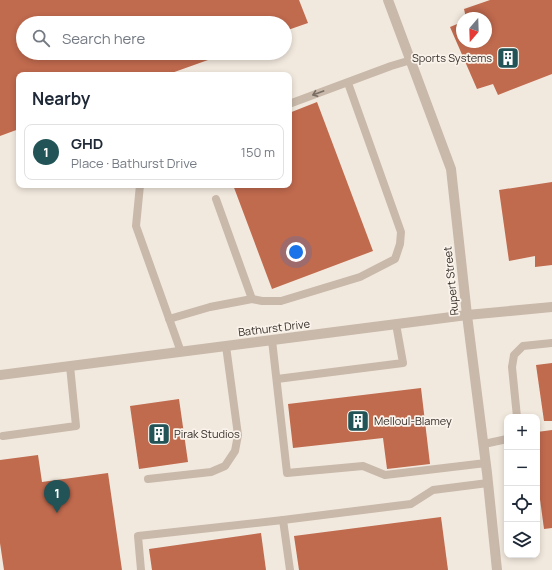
<!DOCTYPE html>
<html lang="en">
<head>
<meta charset="utf-8">
<style>
  :root { --surface:#fff; --page:#f2f2f3; --text:#1f2937; --muted:#747a83; --line:#e0e1e3; --accent:#215357 }
  body { margin:0; font-family:Manrope,sans-serif; background:var(--page); color:var(--text) }
  .controls { position:absolute; right:12px; bottom:12px; display:grid; overflow:hidden; border-radius:8px; box-shadow:0 2px 6px #0003 }
  .controls button { width:36px; height:36px; display:grid; place-items:center; padding:0; border:0; border-bottom:1px solid var(--line); background:var(--surface); color:var(--text); font:20px sans-serif }
  .compass { position:absolute; left:456px; top:12px; width:36px; height:36px; border-radius:50%; background:var(--surface); box-shadow:0 2px 6px #0003; rotate:199deg }
  .you { position:absolute; left:296px; top:252px; width:14px; height:14px; margin:-10px; border:3px solid #fff; border-radius:50%; background:#1a73e8; box-shadow:0 0 0 6px #1a73e833 }
  .badge { display:grid; place-items:center; width:26px; height:26px; border-radius:50%; background:var(--accent); color:#fff; font-size:13px; font-weight:700 }
  .pin { position:absolute; translate:-50% -33px; filter:drop-shadow(0 1px 2px #0008) }
  .pin::after { content:''; position:absolute; top:21px; width:14px; height:12px; background:inherit; clip-path:polygon(0 0,100% 0,50% 100%) }
  .list { margin:0; padding:0; list-style:none }
  h2 { display:flex; justify-content:space-between; align-items:center; height:52px; margin:0; padding:0 16px; font-size:17px }
  h2 small { font-size:13px; font-weight:400; color:var(--muted) }
  .list li { display:grid; grid-template-columns:26px 1fr auto; gap:12px; align-items:center; box-sizing:border-box; height:56px; margin:0 8px 8px; padding:0 8px; border:1px solid var(--line); border-radius:8px }
  .list b { display:block; font-size:15px; white-space:nowrap }
  .list p { margin:0; font-size:13px; white-space:nowrap; color:var(--muted) }
  .list em { font-size:13px; font-style:normal; color:var(--muted) }
  .icon { flex:none; width:22px; height:22px; fill:none; stroke:currentColor; stroke-width:2; stroke-linecap:round; stroke-linejoin:round }
  .map { position:relative; flex:none; width:552px; height:570px; overflow:hidden }
  .search { position:absolute; background:var(--surface); box-shadow:0 2px 6px #0003; left:16px; top:16px; width:276px; height:44px; display:flex; align-items:center; gap:10px; box-sizing:border-box; padding:0 14px; border-radius:22px; color:var(--muted); font-size:15px }
  .panel { position:absolute; background:var(--surface); box-shadow:0 2px 6px #0003; left:16px; top:72px; width:276px; height:116px; border-radius:8px }
  .map>svg:first-child { display:block }
  .building { fill:#c06a4e }
  .lines { fill:none; stroke-linecap:round; stroke-linejoin:round }
  .lane { stroke:#c9b9ab; stroke-width:8 }
  .street { stroke:#c9b9ab; stroke-width:10 }
  .oneway { stroke:#796d64 }
  .labels { text-anchor:middle; stroke-width:3.5; stroke-linejoin:round; paint-order:stroke }
  .poi-label { font-size:11px; fill:#372e2a; stroke:#f9f3eb; text-anchor:start }
  .street-label { font-size:11px; fill:#372e2a; stroke:#f9f3eb }
</style>
</head>
<body>
<div class="map">
<svg width="552" height="570" viewBox="0 0 552 570">
  <rect width="100%" height="100%" fill="#f2e9de"/>
  <!-- building -->
  <g class="building">
    <path d="M0,0H299L308,23L285,31V23H23V53H222V55L166,75H19V129L0,136Z"/>
    <path d="M490,0H552V74L498,95L493,84L477,89L450,27L462,22V42H486V18H466L464,9Z"/>
    <path d="M317,102L373,251L272,289L233,185H289V113Z"/>
    <path d="M552,182V265L535,267V256L509,261L499,190Z"/>
    <path d="M552,363V421H544L536,365Z"/>
    <path d="M421,388L430,464L387,469L383,438L293,448L288,404Z"/>
    <path d="M179,399L188,462L139,469L130,406Z"/>
    <path d="M552,430V528L544,529L537,477V432Z"/>
    <path d="M38,455L42,482L108,473L122,570H4L0,543V460Z"/>
    <path d="M441,517L448,570H299L294,536Z"/>
    <path d="M261,533L266,570H152L149,549Z"/>
  </g>
  <g class="lines">
    <!-- lane -->
    <g class="lane">
      <path d="M289,104L391,66L411,60"/>
      <path d="M140,185L136,226L181,352"/>
      <path d="M216,199L252,299"/>
      <path d="M169,319L210,307L252,299L262,301H281L360,277L395,259L400,244L401,232L348,83"/>
      <path d="M272,340L287,473L363,466L385,475L486,463"/>
      <path d="M277,379L403,363L396,324"/>
      <path d="M517,417L512,367L514,355L523,346L552,343"/>
      <path d="M3,436L76,426L70,366"/>
      <path d="M484,444L507,439"/>
      <path d="M148,479L211,472L225,466L235,451L238,435L226,346"/>
      <path d="M141,570L138,536L283,520"/>
      <path d="M290,570L283,520L411,504L433,490L488,483"/>
    </g>
    <!-- street -->
    <g class="street">
      <path d="M388,0L451,169L467,315L487,473L497,570"/>
      <path d="M0,375L467,315L552,307"/>
    </g>
  </g>
  <!-- one-way arrows -->
  <defs><path id="oneway-shaft" d="M-6 0H5M1.5-3L5.5 0L1.5 3" fill="none" stroke-width="1.6" stroke-linecap="round" stroke-linejoin="round"/></defs>
  <use class="oneway" href="#oneway-shaft" transform="translate(318 93) rotate(160)"/>
  <!-- icons -->
  <defs>
    <g id="building-square" transform="scale(1.15)"><rect x="-9" y="-9" width="18" height="18" rx="4" fill="#215357" stroke="#f9f3eb"/><path d="M-4-6H4V6H1V3H-1V6H-4ZM-2.5-4.3h1.7v1.8h-1.7ZM.8-4.3h1.7v1.8H.8ZM-2.5-1h1.7V.8h-1.7ZM.8-1h1.7V.8H.8Z" fill="#fff"/></g>
  </defs>
  <g fill-rule="evenodd">
    <use href="#building-square" x="508" y="58"/>
    <use href="#building-square" x="358" y="421"/>
    <use href="#building-square" x="159" y="434"/>
  </g>
  <g class="labels">
    <!-- poi labels -->
    <g class="poi-label">
      <text x="492" y="62" text-anchor="end">Sports Systems</text>
      <text x="374" y="425">Melloul-Blamey</text>
      <text x="174" y="438">Pirak Studios</text>
    </g>
    <!-- street labels -->
    <g class="street-label">
      <text transform="translate(451 281) rotate(-96)" y="4">Rupert Street</text>
      <text transform="translate(274 328) rotate(-7)" y="4">Bathurst Drive</text>
    </g>
  </g>
</svg>
<div class="controls">
<button>+</button>
<button>−</button>
<button><svg class="icon" aria-label="locate" viewBox="0 0 24 24"><circle cx="12" cy="12" r="6"/><path d="M12 2v4M12 18v4M2 12h4M18 12h4"/></svg></button>
<button><svg class="icon" aria-label="layers" viewBox="0 0 24 24"><path d="M12 4l9 5-9 5-9-5zM3 14l9 5 9-5"/></svg></button>
</div>
<svg class="compass" viewBox="-18 -18 36 36"><path d="M0-13l5 13h-10z" fill="#e53935"/><path d="M0 13l5-13h-10z" fill="#747a83"/></svg>
<div class="you"></div>
<div class="pin badge" style="left:57px;top:513px">1</div>
<div class="search"><svg class="icon" aria-label="search" viewBox="0 0 24 24"><circle cx="10" cy="10" r="6"/><path d="M15 15l6 6"/></svg>Search here</div>
<section class="panel">
<h2>Nearby<small></small></h2>
<ul class="list">
<li><span class="badge">1</span><div><b>GHD</b><p>Place · Bathurst Drive</p></div><em>150 m</em></li>
</ul>
</section>
</div>
</body>
</html>
